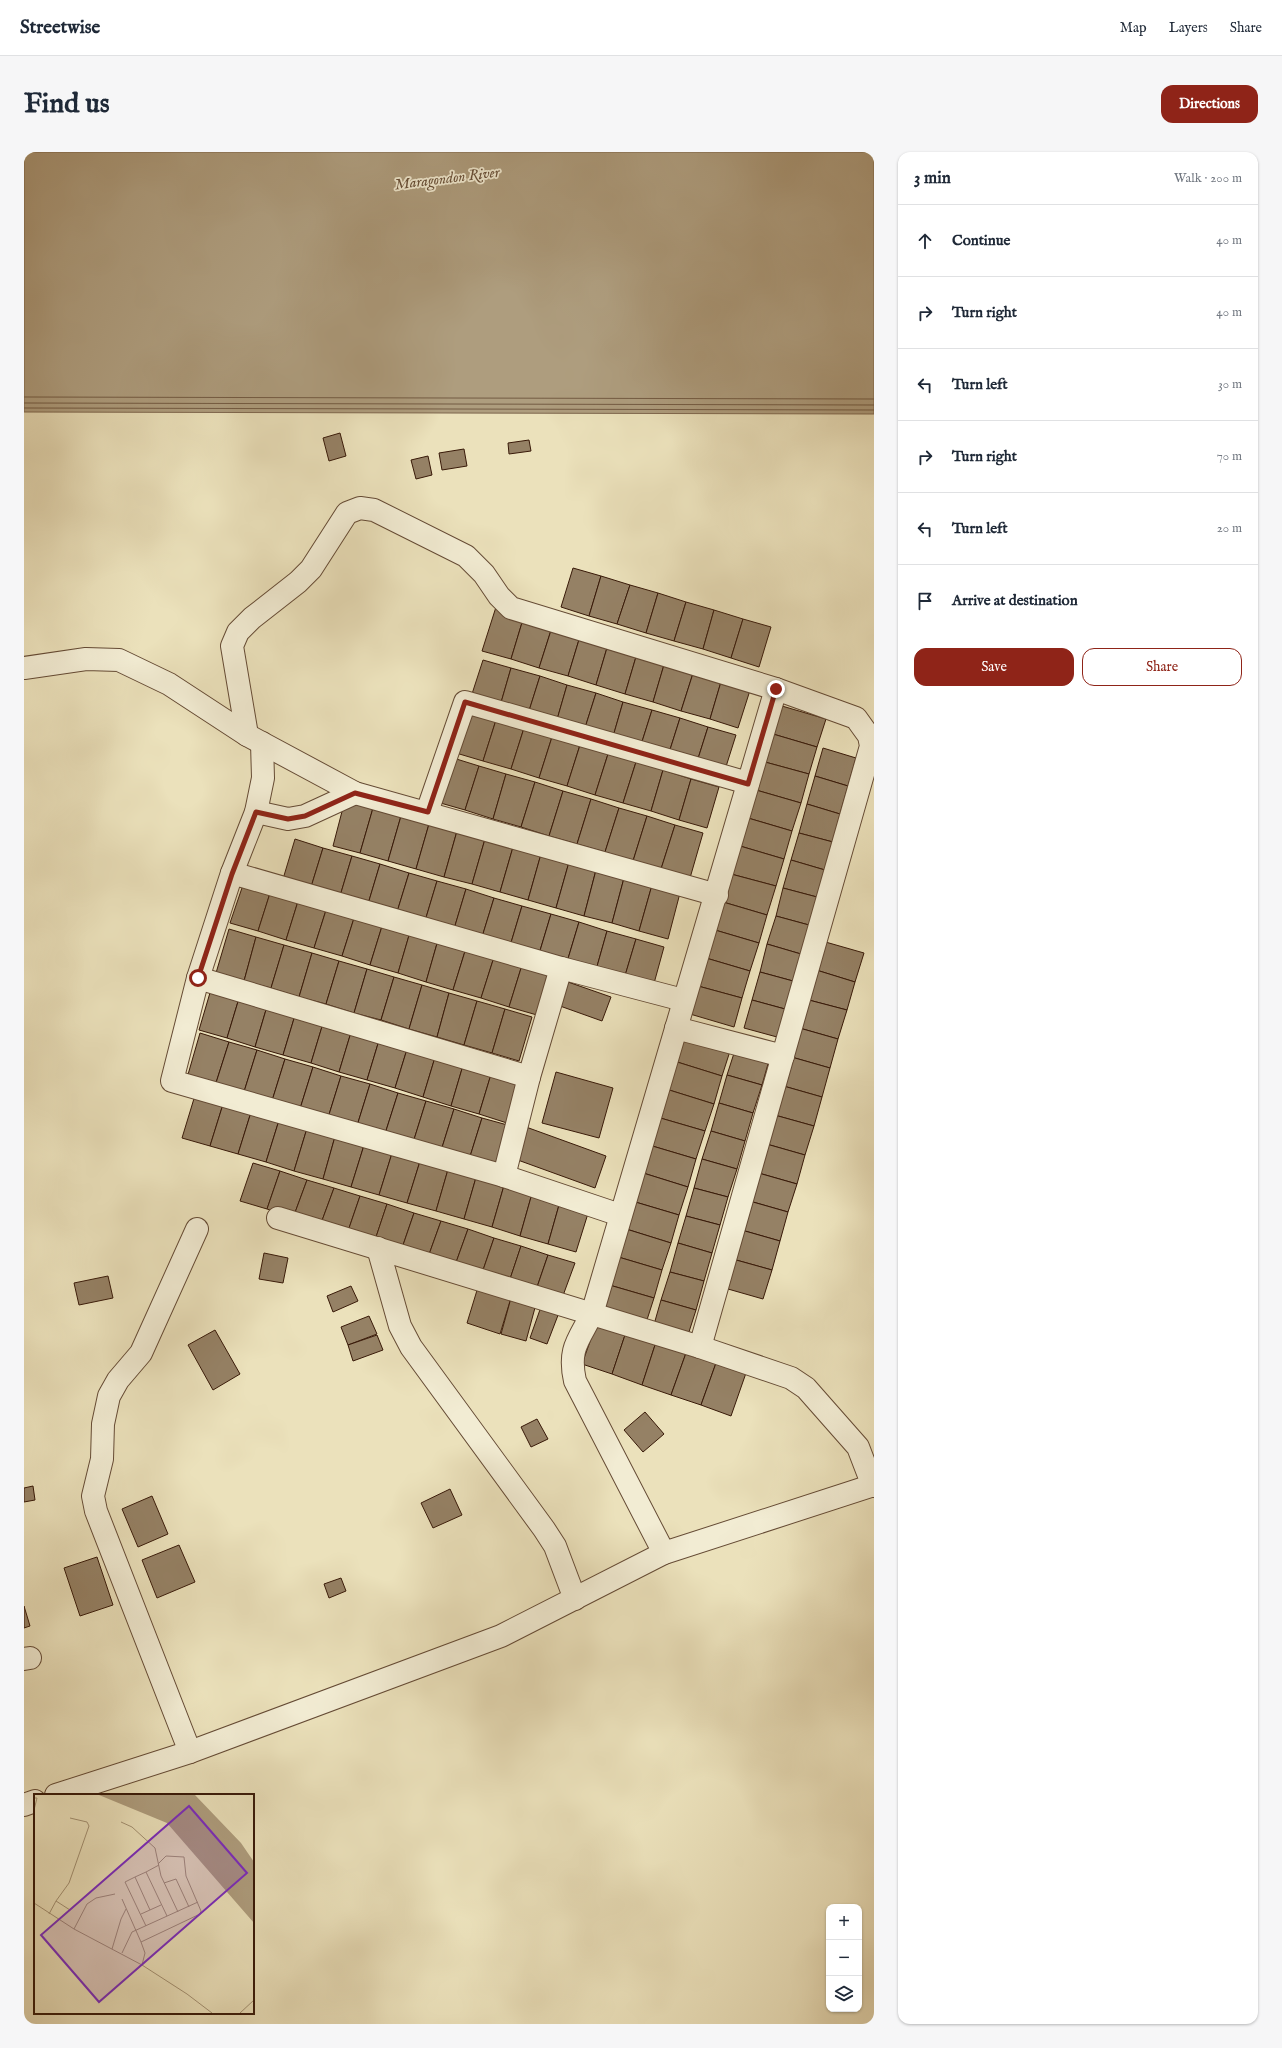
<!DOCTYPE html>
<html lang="en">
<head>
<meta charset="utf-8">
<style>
  :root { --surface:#fff; --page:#f6f6f7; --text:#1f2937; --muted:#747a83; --line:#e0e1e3; --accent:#8f2418 }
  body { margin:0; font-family:"IM FELL English",serif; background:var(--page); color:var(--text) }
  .controls { position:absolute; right:12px; bottom:12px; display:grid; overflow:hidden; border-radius:8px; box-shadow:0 1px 3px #0004 }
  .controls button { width:36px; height:36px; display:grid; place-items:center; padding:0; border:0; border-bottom:1px solid var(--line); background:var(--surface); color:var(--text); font:20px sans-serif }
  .stop { position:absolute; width:12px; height:12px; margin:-9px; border:3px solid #8f2418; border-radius:50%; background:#fff }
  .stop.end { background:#8f2418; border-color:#fff; box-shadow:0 1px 4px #0008 }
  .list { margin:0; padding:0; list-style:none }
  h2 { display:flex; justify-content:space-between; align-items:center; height:52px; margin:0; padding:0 16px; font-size:17px }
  h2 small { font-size:13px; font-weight:400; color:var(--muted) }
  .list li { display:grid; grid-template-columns:26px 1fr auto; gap:12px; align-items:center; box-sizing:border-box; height:72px; padding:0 16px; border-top:1px solid var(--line) }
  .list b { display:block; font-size:15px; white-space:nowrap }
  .list em { font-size:13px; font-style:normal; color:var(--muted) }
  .actions { display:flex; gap:8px; padding:12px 16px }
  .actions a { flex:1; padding:9px 0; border:1px solid var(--accent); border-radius:12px; text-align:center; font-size:14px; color:var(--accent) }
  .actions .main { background:var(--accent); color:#fff }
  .icon { flex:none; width:22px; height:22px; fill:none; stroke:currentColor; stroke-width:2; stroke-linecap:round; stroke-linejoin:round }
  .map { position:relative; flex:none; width:850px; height:1872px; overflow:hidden; border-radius:12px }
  header { display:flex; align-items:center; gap:24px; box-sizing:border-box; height:56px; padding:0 20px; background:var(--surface); border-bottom:1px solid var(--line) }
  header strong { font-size:19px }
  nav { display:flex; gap:22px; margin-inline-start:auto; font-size:14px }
  .intro { display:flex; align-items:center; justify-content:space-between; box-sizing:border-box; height:96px; padding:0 24px }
  h1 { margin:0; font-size:28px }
  .button { padding:10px 18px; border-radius:12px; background:var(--accent); color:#fff; font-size:14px; font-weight:700 }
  main { display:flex; gap:24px; padding:0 24px }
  aside { flex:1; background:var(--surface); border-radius:12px; box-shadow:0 1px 3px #0004 }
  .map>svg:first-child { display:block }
  .water { fill:#ae9d7e; stroke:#7f684f }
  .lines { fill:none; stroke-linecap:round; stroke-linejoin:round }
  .shore { stroke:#735b43; stroke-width:1 }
  .building { fill:#958165; stroke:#381908 }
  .street-casing { stroke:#654b35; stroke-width:24 }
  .street { stroke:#f2ecd3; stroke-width:22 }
  .route { stroke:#8f2418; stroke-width:5 }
  .labels { text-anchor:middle; stroke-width:3.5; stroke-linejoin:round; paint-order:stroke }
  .water-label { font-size:15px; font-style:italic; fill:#674e37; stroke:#f2ecd3 }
  .inset-road { fill:none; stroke:#a39173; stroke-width:1 }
  .view { fill:#7b2cbf; fill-opacity:0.15; stroke:#7b2cbf; stroke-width:2 }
  .inset-edge { fill:none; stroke:#381908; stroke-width:2 }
</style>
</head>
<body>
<header>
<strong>Streetwise</strong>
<nav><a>Map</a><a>Layers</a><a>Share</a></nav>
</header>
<div class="intro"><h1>Find us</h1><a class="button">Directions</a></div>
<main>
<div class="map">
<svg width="850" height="1872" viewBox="0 0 850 1872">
  <rect width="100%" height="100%" fill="#ebe1bb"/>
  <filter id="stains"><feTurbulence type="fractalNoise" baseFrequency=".005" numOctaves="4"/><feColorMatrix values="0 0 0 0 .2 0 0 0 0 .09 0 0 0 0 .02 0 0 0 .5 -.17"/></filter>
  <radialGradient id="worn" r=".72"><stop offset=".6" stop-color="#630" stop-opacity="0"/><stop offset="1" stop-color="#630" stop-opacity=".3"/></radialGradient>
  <!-- water -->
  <path class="water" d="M0,0H850V262L0,260Z"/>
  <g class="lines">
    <!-- shore -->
    <g class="shore">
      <path d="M0,245L850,247"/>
      <path d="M0,251L850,253"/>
      <path d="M0,256L850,258"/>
    </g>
  </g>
  <!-- building -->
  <g class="building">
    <path d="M316,281L322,304L305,309L299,286Z"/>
    <path d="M505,288L507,299L485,302L484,291Z"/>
    <path d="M440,297L443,314L418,318L415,301Z"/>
    <path d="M404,304L408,323L392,327L387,308Z"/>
    <path d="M549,416L577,424L565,464L537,455Z"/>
    <path d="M577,424L606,433L593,472L565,464Z"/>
    <path d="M606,433L634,441L622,481L593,472Z"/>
    <path d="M634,441L662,450L650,489L622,481Z"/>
    <path d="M662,450L690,458L679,497L650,489Z"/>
    <path d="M472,455L500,464L487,507L458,499Z"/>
    <path d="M690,458L719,467L707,506L679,497Z"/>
    <path d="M500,464L529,472L515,516L487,507Z"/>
    <path d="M719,467L747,475L735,515L707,506Z"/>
    <path d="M529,472L557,481L544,524L515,516Z"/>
    <path d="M557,481L585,489L572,533L544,524Z"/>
    <path d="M585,489L614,498L601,542L572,533Z"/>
    <path d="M614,498L642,506L629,550L601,542Z"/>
    <path d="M642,506L671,515L657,559L629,550Z"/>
    <path d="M459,508L487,516L476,554L447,545Z"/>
    <path d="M671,515L699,523L686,567L657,559Z"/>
    <path d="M487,516L516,524L504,562L476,554Z"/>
    <path d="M699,523L728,532L714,576L686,567Z"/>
    <path d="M516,524L543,533L532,571L504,562Z"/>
    <path d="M543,533L572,541L560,579L532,571Z"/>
    <path d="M572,541L599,550L588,588L560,579Z"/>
    <path d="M599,550L628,558L616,596L588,588Z"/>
    <path d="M758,554L802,567L793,595L749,582Z"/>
    <path d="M628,558L656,566L644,604L616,596Z"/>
    <path d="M444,560L472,568L459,609L432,601Z"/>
    <path d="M656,566L684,575L672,613L644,604Z"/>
    <path d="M472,568L500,576L487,617L459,609Z"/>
    <path d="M684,575L712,583L700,621L672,613Z"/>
    <path d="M500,576L528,585L515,626L487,617Z"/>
    <path d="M749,582L793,595L785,622L741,610Z"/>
    <path d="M528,585L556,593L543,634L515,626Z"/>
    <path d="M556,593L584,602L571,643L543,634Z"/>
    <path d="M799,596L832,606L824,634L791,624Z"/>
    <path d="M584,602L612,610L599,651L571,643Z"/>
    <path d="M426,605L455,614L441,658L413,650Z"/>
    <path d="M612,610L639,618L627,659L599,651Z"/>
    <path d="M741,610L785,622L777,651L732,638Z"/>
    <path d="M455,614L482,622L469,667L441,658Z"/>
    <path d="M639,618L667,627L655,668L627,659Z"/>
    <path d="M482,622L511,630L497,675L469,667Z"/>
    <path d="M791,624L824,634L816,662L783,652Z"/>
    <path d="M667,627L695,635L683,676L655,668Z"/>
    <path d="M511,630L539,639L525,684L497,675Z"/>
    <path d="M732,638L777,651L768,679L724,666Z"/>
    <path d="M539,639L567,647L553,692L525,684Z"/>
    <path d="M567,647L595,656L581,700L553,692Z"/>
    <path d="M321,648L349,656L336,701L309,694Z"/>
    <path d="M783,652L816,662L809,690L775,681Z"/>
    <path d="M349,656L377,664L364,709L336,701Z"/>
    <path d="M595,656L623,664L609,709L581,700Z"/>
    <path d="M377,664L405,672L392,717L364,709Z"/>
    <path d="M623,664L651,673L637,717L609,709Z"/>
    <path d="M724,666L768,679L760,707L716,694Z"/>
    <path d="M405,672L433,679L420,725L392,717Z"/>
    <path d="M651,673L679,681L666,726L637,717Z"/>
    <path d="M433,679L461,687L448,732L420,725Z"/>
    <path d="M775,681L809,690L801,718L767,708Z"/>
    <path d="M271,687L299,696L287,735L259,727Z"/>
    <path d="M461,687L489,695L476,740L448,732Z"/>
    <path d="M716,694L760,707L752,734L707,722Z"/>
    <path d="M489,695L517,702L504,748L476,740Z"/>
    <path d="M299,696L328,704L316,744L287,735Z"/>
    <path d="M517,702L545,710L532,756L504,748Z"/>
    <path d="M328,704L356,712L344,752L316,744Z"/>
    <path d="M767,708L801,718L793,745L759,736Z"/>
    <path d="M545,710L572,718L560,764L532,756Z"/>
    <path d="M356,712L385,721L373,760L344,752Z"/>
    <path d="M572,718L600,726L588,771L560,764Z"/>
    <path d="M385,721L413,729L401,769L373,760Z"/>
    <path d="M707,722L752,734L743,763L699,750Z"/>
    <path d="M600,726L628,733L615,779L588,771Z"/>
    <path d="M413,729L442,737L430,777L401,769Z"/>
    <path d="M220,730L247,738L234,779L206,771Z"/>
    <path d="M628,733L656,741L644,787L615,779Z"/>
    <path d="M759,736L793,745L785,773L752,764Z"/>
    <path d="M442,737L470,746L458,785L430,777Z"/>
    <path d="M247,738L275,746L262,788L234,779Z"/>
    <path d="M275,746L303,755L290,796L262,788Z"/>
    <path d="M470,746L498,754L486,794L458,785Z"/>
    <path d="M699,750L743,763L735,791L691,778Z"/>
    <path d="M498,754L527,762L515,802L486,794Z"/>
    <path d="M303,755L331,763L318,804L290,796Z"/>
    <path d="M527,762L555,770L543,810L515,802Z"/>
    <path d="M331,763L359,771L346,813L318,804Z"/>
    <path d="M752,764L785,773L777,802L743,792Z"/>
    <path d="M555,770L583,779L572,818L543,810Z"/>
    <path d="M359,771L386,780L374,821L346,813Z"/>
    <path d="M205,777L232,785L220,829L192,821Z"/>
    <path d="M691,778L735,791L726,819L682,806Z"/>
    <path d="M583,779L612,787L600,827L572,818Z"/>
    <path d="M386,780L414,788L402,830L374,821Z"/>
    <path d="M232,785L260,793L247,836L220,829Z"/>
    <path d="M612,787L640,795L629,835L600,827Z"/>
    <path d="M414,788L442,796L429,838L402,830Z"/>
    <path d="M798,789L840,801L831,830L789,817Z"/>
    <path d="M743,792L777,802L769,829L736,820Z"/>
    <path d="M260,793L288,801L275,845L247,836Z"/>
    <path d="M442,796L470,805L457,846L429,838Z"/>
    <path d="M288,801L315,809L302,852L275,845Z"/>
    <path d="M470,805L498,813L485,855L457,846Z"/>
    <path d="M682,806L726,819L718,846L674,834Z"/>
    <path d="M315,809L343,817L330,861L302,852Z"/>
    <path d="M498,813L525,821L513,863L485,855Z"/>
    <path d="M343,817L370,825L357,868L330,861Z"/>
    <path d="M789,817L831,830L823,858L781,847Z"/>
    <path d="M736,820L769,829L761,857L728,848Z"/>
    <path d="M370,825L398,833L385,877L357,868Z"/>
    <path d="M544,830L587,845L578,869L536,854Z"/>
    <path d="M398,833L425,841L413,885L385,877Z"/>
    <path d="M188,834L216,843L203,886L175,878Z"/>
    <path d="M674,834L718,846L710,875L666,862Z"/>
    <path d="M425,841L453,849L440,893L413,885Z"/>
    <path d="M216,843L244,851L231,895L203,886Z"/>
    <path d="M781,847L823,858L814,887L772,875Z"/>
    <path d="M728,848L761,857L753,885L720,876Z"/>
    <path d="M453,849L481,857L468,901L440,893Z"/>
    <path d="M244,851L272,860L259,903L231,895Z"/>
    <path d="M481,857L508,865L495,909L468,901Z"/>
    <path d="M272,860L300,868L287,911L259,903Z"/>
    <path d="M300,868L328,877L315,920L287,911Z"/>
    <path d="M772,875L814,887L806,916L764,904Z"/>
    <path d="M328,877L356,885L343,928L315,920Z"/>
    <path d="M176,881L205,890L191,934L163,926Z"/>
    <path d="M659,882L707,896L698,924L650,909Z"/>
    <path d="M356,885L384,894L371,936L343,928Z"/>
    <path d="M205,890L233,898L219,943L191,934Z"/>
    <path d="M384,894L412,902L399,945L371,936Z"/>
    <path d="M712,895L746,905L738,933L703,923Z"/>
    <path d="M233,898L261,907L247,952L219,943Z"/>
    <path d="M412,902L440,910L427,954L399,945Z"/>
    <path d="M764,904L806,916L798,945L756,933Z"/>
    <path d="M261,907L289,915L275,960L247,952Z"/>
    <path d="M650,909L698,924L690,952L642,937Z"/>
    <path d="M440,910L468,919L455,962L427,954Z"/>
    <path d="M289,915L317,924L303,969L275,960Z"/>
    <path d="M468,919L496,927L483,971L455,962Z"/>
    <path d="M532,920L589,936L575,986L518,971Z"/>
    <path d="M703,923L738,933L729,961L695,951Z"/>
    <path d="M317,924L346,932L332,977L303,969Z"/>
    <path d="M346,932L374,941L360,985L332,977Z"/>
    <path d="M756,933L798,945L790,974L747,962Z"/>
    <path d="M642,937L690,952L681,979L633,965Z"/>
    <path d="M172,940L200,949L186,994L158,986Z"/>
    <path d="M374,941L402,949L388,994L360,985Z"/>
    <path d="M200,949L228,957L214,1002L186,994Z"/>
    <path d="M402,949L430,957L416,1002L388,994Z"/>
    <path d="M695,951L729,961L721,989L687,979Z"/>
    <path d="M228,957L256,965L242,1010L214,1002Z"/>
    <path d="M430,957L458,966L444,1011L416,1002Z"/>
    <path d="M747,962L790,974L781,1003L739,991Z"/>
    <path d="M256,965L284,973L270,1019L242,1010Z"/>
    <path d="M633,965L681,979L672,1007L625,993Z"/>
    <path d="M458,966L487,974L473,1019L444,1011Z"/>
    <path d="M284,973L312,981L299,1027L270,1019Z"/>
    <path d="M502,975L582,1004L571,1036L491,1007Z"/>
    <path d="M687,979L721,989L713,1017L678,1007Z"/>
    <path d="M312,981L341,990L327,1035L299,1027Z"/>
    <path d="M341,990L369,998L355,1043L327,1035Z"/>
    <path d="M739,991L781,1003L773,1032L731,1020Z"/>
    <path d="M625,993L672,1007L664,1035L616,1020Z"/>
    <path d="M369,998L397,1006L383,1051L355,1043Z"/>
    <path d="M397,1006L425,1014L412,1059L383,1051Z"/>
    <path d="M678,1007L713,1017L704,1045L670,1036Z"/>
    <path d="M229,1011L256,1019L243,1057L216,1049Z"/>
    <path d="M425,1014L453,1022L440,1067L412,1059Z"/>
    <path d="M256,1019L283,1028L269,1066L243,1057Z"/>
    <path d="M616,1020L664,1035L655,1063L608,1049Z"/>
    <path d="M731,1020L773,1032L764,1060L722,1048Z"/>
    <path d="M453,1022L481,1030L468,1075L440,1067Z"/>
    <path d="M283,1028L310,1036L296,1074L269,1066Z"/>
    <path d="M481,1030L509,1038L496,1084L468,1075Z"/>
    <path d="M310,1036L336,1044L323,1082L296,1074Z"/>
    <path d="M670,1036L704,1045L696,1073L662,1064Z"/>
    <path d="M509,1038L537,1046L524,1092L496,1084Z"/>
    <path d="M336,1044L363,1052L350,1091L323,1082Z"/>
    <path d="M537,1046L566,1055L552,1100L524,1092Z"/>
    <path d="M722,1048L764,1060L756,1089L714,1077Z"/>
    <path d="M608,1049L655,1063L647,1091L599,1076Z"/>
    <path d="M363,1052L390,1061L377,1099L350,1091Z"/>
    <path d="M390,1061L417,1069L403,1108L377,1099Z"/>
    <path d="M662,1064L696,1073L688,1101L654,1091Z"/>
    <path d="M417,1069L444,1077L430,1116L403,1108Z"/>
    <path d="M599,1076L647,1091L638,1118L591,1104Z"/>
    <path d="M444,1077L470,1086L457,1124L430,1116Z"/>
    <path d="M714,1077L756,1089L748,1118L705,1106Z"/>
    <path d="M470,1086L497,1094L484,1133L457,1124Z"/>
    <path d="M654,1091L688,1101L680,1129L646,1120Z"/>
    <path d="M497,1094L524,1103L511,1141L484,1133Z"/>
    <path d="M240,1101L264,1106L259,1131L235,1127Z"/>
    <path d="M524,1103L551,1111L537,1149L511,1141Z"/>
    <path d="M591,1104L638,1118L630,1146L582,1132Z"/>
    <path d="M705,1106L748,1118L739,1147L697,1135Z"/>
    <path d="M646,1120L680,1129L672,1158L637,1148Z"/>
    <path d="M84,1124L89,1146L55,1153L50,1131Z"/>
    <path d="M582,1132L630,1146L621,1174L574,1160Z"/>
    <path d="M327,1134L334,1149L309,1160L303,1144Z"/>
    <path d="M454,1135L487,1146L476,1182L443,1171Z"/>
    <path d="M487,1146L512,1152L502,1189L477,1182Z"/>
    <path d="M637,1148L672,1158L663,1186L629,1176Z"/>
    <path d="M518,1152L536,1158L523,1192L506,1186Z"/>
    <path d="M345,1164L353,1182L324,1193L317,1175Z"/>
    <path d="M573,1170L602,1180L588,1222L558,1212Z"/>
    <path d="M191,1178L216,1222L189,1238L164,1193Z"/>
    <path d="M602,1180L632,1190L618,1233L588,1222Z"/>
    <path d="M353,1183L359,1198L329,1209L324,1193Z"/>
    <path d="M632,1190L662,1201L647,1243L618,1233Z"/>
    <path d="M662,1201L692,1211L677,1253L647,1243Z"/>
    <path d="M692,1211L722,1221L707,1264L677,1253Z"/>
    <path d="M621,1260L640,1282L619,1300L600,1278Z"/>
    <path d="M513,1267L524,1287L507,1295L497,1275Z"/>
    <path d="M9,1334L11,1348L0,1350V1336Z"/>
    <path d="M426,1337L438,1363L409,1376L397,1351Z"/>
    <path d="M128,1344L144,1382L114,1395L98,1357Z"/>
    <path d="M155,1393L171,1430L133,1446L118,1408Z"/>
    <path d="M73,1405L89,1453L56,1464L40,1416Z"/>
    <path d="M317,1426L322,1439L305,1446L300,1432Z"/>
    <path d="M0,1454L6,1474L0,1476Z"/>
  </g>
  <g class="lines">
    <!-- street casing -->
    <g class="street-casing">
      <g id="street">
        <path d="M0,516L62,507L95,508L145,532L223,583L331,641L693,743"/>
        <path d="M223,583L208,494L214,480L228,466L274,430L287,417L323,361L336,356L350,358L442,404L460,422L475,444L487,456L752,537L832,566L845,584L847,594L676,1195L254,1066"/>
        <path d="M232,660L264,667L281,664L331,641"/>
        <path d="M403,660L441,550L724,631"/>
        <path d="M208,721L232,660L239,626L238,591"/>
        <path d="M174,826L505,925"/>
        <path d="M652,876L759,904"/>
        <path d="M480,1024L505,925L537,816"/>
        <path d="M596,1063L480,1024L148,929L174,826L208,721L537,816L659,848"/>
        <path d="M354,1096L376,1174L387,1195L520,1377L531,1394L551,1447"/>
        <path d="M676,1195L767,1226L782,1236L834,1295L849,1334"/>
        <path d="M640,1401L551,1229C544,1197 554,1189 568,1162C628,953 691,745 752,537"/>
        <path d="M0,1507L6,1506"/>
        <path d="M166,1600L72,1359L69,1344L78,1307L79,1272L85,1244L94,1228L117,1201L173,1077"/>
        <path d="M32,1643L166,1600L477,1484L640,1401L850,1333"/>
        <path d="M0,1653L11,1649"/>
      </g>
    </g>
    <!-- street -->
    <use href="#street" class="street"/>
  </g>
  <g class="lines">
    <!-- route -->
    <path class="route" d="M174,826L208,722L232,660L264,667L281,664L331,641L404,660L441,550L724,632L752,537"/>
  </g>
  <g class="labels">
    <!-- water labels -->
    <g class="water-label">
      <text transform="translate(423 26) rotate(-7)" y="5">Maragondon River</text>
    </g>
  </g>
  <!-- overview -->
  <g transform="translate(10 1642)">
    <rect width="220" height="220" fill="#ebe1bb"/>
    <path d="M65,1H161L207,49L220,68V129L133,29Z" fill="#ae9d7e"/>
    <path class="inset-road" d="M0,4H3L0,16M87,28L98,33L121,54L127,82L144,118M112,78L125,71M101,83L116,116M130,89L142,85L155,113M88,105L107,148L166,120L167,117L152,82L150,63L132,62L124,70M22,107L35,89L55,32L53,28L36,24M0,109L40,135L108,171L153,200L178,219M15,120L22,107L36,116M107,120L127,111M112,132L91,88L101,83L112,78L133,122M40,135L53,110L62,104L81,100M107,148L111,159L108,171M78,155L87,125L92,115M88,159L98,138L164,108M206,219L220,206"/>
    <path class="view" d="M155,12L213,79L65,208L7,141Z"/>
    <rect width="220" height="220" class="inset-edge"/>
  </g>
  <rect width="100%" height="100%" filter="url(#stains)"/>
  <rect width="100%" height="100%" fill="url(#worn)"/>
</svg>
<div class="controls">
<button>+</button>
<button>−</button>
<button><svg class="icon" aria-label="layers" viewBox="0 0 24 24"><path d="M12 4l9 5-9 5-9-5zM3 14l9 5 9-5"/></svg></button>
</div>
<div class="stop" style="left:174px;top:826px"></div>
<div class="stop end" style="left:752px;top:537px"></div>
</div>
<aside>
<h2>3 min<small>Walk · 200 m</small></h2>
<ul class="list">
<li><svg class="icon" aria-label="ahead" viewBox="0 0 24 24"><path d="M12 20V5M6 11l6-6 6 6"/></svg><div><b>Continue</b></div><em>40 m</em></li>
<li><svg class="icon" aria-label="right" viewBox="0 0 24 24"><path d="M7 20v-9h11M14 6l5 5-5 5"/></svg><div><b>Turn right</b></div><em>40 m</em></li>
<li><svg class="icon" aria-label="left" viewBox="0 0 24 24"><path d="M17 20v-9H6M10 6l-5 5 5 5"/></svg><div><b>Turn left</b></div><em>30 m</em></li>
<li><svg class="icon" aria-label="right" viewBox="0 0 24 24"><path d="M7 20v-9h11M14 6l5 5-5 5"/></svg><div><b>Turn right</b></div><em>70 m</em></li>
<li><svg class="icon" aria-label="left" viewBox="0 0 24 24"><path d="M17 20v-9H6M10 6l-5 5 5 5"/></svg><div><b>Turn left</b></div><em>20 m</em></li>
<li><svg class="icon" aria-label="arrive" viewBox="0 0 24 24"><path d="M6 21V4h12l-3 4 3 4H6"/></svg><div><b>Arrive at destination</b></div></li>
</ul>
<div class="actions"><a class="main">Save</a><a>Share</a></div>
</aside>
</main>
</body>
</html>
